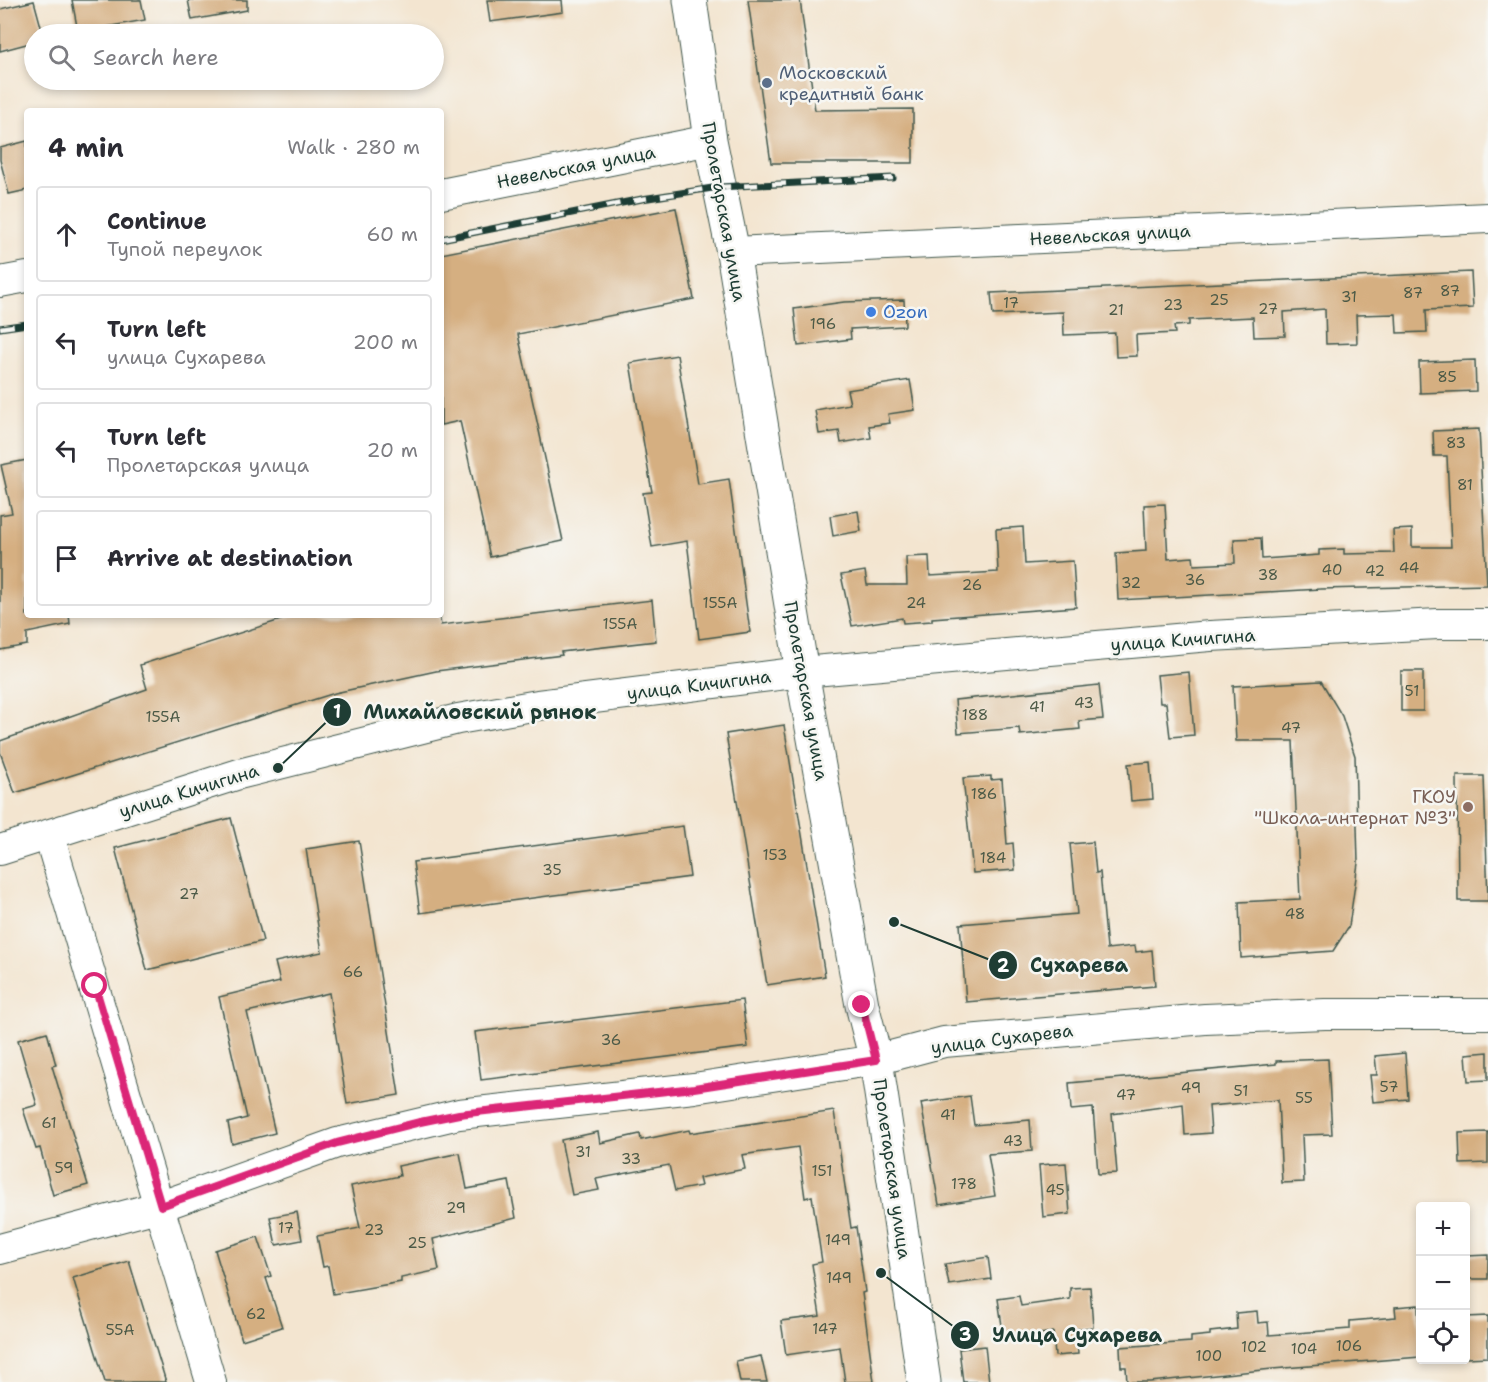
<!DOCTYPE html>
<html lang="en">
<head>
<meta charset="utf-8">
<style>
  :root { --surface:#fff; --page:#f2f2f3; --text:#2b2b33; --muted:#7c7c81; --line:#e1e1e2 }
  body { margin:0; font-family:"Shantell Sans",sans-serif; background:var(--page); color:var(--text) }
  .controls { position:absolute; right:18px; bottom:18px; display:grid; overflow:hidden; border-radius:6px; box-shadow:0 3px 9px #0003 }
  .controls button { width:54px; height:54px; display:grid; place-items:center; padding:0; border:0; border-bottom:2px solid var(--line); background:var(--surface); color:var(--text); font:30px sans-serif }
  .stop { position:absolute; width:18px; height:18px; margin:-14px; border:4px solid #db2777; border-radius:50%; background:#fff }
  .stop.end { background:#db2777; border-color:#fff; box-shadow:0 2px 6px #0008 }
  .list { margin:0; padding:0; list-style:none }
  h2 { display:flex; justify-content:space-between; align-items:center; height:78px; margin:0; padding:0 24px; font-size:26px }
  h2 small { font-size:20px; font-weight:400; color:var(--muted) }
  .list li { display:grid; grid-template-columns:39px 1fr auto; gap:18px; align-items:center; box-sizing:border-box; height:96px; margin:0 12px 12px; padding:0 12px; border:2px solid var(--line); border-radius:6px }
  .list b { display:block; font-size:22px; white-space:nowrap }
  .list p { margin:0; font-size:20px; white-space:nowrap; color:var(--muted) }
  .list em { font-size:20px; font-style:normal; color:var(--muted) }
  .icon { flex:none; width:33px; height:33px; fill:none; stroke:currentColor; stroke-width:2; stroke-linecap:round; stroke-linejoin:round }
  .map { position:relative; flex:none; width:1488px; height:1382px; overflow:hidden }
  .search { position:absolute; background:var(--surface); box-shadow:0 3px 9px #0003; left:24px; top:24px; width:420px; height:66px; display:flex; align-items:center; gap:15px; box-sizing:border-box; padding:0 21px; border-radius:33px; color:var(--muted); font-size:22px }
  .panel { position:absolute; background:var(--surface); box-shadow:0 3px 9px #0003; left:24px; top:108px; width:420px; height:510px; border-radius:6px }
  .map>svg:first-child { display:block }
  .building { fill:#d5af81 }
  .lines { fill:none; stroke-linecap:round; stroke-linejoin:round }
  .minor-casing { stroke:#3f564b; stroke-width:32 }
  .major-casing { stroke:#3f564b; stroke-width:35 }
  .minor { stroke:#fff; stroke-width:30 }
  .major { stroke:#fff; stroke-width:33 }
  .rail-casing { stroke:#1f3d34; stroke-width:7 }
  .rail { stroke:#f6f6f2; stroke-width:4.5; stroke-dasharray:14; stroke-linecap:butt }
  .route { stroke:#db2777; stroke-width:8 }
  .service-dot { fill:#5c6f8a; stroke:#f6f6f2; stroke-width:2 }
  .shop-dot { fill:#3f7fe0; stroke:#f6f6f2; stroke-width:2 }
  .education-dot { fill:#8d6e63; stroke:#f6f6f2; stroke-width:2 }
  .labels { text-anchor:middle; stroke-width:5; stroke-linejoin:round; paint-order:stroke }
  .number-label { font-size:15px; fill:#4c5a47 }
  .service-label { font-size:18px; fill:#4e5e75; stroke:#f6f6f2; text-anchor:start }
  .street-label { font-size:18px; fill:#1f3d34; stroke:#f6f6f2 }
  .shop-label { font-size:18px; fill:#366cbe; stroke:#f6f6f2; text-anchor:start }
  .education-label { font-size:18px; fill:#785e54; stroke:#f6f6f2; text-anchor:end }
  .leader { fill:none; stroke:#1f3d34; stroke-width:2 }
  .callout-dot { fill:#1f3d34; stroke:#f6f6f2; stroke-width:2 }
  .mark-label { font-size:18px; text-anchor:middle; font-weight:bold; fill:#fff }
  .callout-label { font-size:20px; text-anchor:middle; font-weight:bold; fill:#1f3d34; stroke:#f6f6f2; stroke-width:5; stroke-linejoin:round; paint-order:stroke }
</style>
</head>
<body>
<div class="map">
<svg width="1488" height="1382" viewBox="0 0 1488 1382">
  <rect width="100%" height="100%" fill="#f6f6f2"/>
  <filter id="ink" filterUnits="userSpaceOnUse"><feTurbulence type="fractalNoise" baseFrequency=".0167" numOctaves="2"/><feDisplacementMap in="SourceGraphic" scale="12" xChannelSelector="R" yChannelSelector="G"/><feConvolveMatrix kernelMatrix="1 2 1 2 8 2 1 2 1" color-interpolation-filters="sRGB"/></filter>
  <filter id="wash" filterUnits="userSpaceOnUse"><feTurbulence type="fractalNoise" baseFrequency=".008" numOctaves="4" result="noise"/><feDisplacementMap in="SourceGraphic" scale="24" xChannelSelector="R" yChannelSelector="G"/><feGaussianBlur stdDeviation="1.35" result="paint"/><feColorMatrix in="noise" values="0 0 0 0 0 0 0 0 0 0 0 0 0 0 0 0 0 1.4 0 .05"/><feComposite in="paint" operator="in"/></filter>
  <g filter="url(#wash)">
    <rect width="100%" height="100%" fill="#f3e5d0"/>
    <g id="blocks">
      <!-- building -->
      <g class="building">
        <path d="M72,0H141L145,20L78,32Z"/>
        <path d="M188,0H247V10L192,20Z"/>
        <path d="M487,0H562L563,12L490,22Z"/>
        <path d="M748,0H800L815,110L913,109V163H771Z"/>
        <path d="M34,1L43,34H34V42L0,51V9Z"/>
        <path d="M27,141V190L9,194L0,160V148Z"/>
        <path d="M676,208L694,299L518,334L563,541L490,557L460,421L441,425V254Z"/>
        <path d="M1471,272L1473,308L1426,310L1427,332L1397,333L1396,314L1356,315L1357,343L1326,344L1325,309L1284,312L1285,336L1254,337L1253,317L1189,320V325L1174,326L1175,333L1136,335L1137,356L1116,357L1115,333L1064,335L1063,312L993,315L991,293Z"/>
        <path d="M904,300L905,326L850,329L851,339L798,346L794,309L844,302Z"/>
        <path d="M677,355L698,484L729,479L750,632L699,639L687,541L652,547L643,493L652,492L630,363Z"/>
        <path d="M1475,360L1476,391L1420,393L1419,362Z"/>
        <path d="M910,380L915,410L888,414L890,423L869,426L871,438L841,443L839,431L819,434L815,410L850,404L847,390Z"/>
        <path d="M1479,429L1487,585L1321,589L1118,600L1116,553L1146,551L1144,505L1165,504L1168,559L1193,557L1194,565L1235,563L1234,539L1261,538L1262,559L1319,555V550L1344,549V554L1394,553L1393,530L1412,529V547H1451L1447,456H1434L1433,431Z"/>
        <path d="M27,460V615H69L70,624L27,633V645L0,650V515L12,513L1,465Z"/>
        <path d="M858,511L861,531L833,536L830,516Z"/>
        <path d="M1023,527L1025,564L1073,561L1076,607L932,618V621L903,623L902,618L852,626L841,575L865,571L867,585H907L906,557L929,556L930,576L998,572L996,529Z"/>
        <path d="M652,600L656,641L561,652L562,655L436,671L335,693L15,793L0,752V741L147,689L140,665L296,615H439L441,625Z"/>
        <rect x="1401" y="671" width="22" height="40"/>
        <path d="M1189,672L1194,735L1170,737L1166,703H1160L1157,675Z"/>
        <path d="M1321,681L1342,716L1355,756L1358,863L1349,926L1333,951L1241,958L1239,902L1300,899L1293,741H1236L1233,686Z"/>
        <path d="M1099,685L1103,719L1079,721L1080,729L1020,735L1019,728L958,733L955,700Z"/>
        <path d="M784,725L825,976L767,985L726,734Z"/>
        <path d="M1150,762L1153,799L1131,801L1128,764Z"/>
        <path d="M991,776V780L1002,779L1007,844L1013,843L1015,870L973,873L963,778Z"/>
        <path d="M1457,776H1484L1488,901H1458Z"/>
        <path d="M231,818L263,941L147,970L115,848Z"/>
        <path d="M683,826L690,877L420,913L413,862Z"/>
        <path d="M359,841L399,1095L347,1104L329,993L247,1012L275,1133L232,1144L228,1123L247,1118L219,997L280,982L275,962L322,952L306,849Z"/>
        <path d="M1093,842L1096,873L1100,872L1107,949L1135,946L1136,952L1152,950L1155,986L966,1002L960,924L1077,914L1070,844Z"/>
        <path d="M742,1000L748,1047L481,1080L475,1032Z"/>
        <path d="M47,1032L56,1065L52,1066L88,1185L53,1195L40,1148L36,1149L23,1109L37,1105L18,1040Z"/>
        <path d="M1488,1052V1080L1468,1081L1466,1054Z"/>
        <path d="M1405,1053L1408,1099L1373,1102L1370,1075H1377L1375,1056Z"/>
        <path d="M1328,1059L1332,1134L1302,1135L1304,1182L1282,1183L1278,1100L1209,1106L1211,1133L1185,1135L1183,1104L1112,1114L1117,1173L1098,1174L1093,1108L1071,1110L1069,1083L1276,1064V1061Z"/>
        <path d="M970,1096L974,1125L1030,1120L1032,1151L988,1154L995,1196L939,1205L921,1103Z"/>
        <path d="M834,1111L851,1228L856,1227L865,1292L862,1293L874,1382H845L840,1347L786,1355L781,1321L820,1316L812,1264L822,1262L812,1196L805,1198L798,1147L742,1155L745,1169L699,1178L701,1186L675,1191L669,1165L596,1179L599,1190L572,1195L561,1140L598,1132L600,1143L640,1134L641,1140L689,1130L690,1133Z"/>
        <path d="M1488,1132V1163L1460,1164L1459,1133Z"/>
        <path d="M460,1153L467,1189L509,1181L516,1218L433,1239L439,1270L401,1278V1282L333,1294L328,1266L323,1267L317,1236L360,1228L351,1186L400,1176L398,1166Z"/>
        <path d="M1066,1163L1070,1214L1043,1217L1039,1165Z"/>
        <path d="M297,1212L302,1240L276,1245L270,1217Z"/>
        <path d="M258,1237L271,1276L266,1278L282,1327L242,1340L215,1250Z"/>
        <path d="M1488,1255V1279H1466V1256Z"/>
        <path d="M988,1257L991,1279L949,1285L945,1264Z"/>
        <path d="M129,1261L166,1382H105L73,1278Z"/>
        <path d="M1090,1287L1093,1327L1076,1329L1078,1354L1055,1356L1053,1332L1004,1339L998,1299L1019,1296L1021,1306L1070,1299V1288Z"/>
        <path d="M1418,1305L1420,1357L1272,1369L1150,1382H1127L1126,1367H1121L1120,1347L1191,1342V1337L1210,1335V1332L1237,1329L1236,1313L1257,1311L1258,1323L1268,1322L1269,1335L1350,1329V1321L1396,1317L1395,1307Z"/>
        <path d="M1488,1316V1357L1467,1358L1466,1317Z"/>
        <path d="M985,1346L989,1382H963L959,1349Z"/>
        <path d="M761,1356L767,1382H740L736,1361Z"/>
      </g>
    </g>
  </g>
  <g filter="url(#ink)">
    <use href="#blocks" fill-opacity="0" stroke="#3f564b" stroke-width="1.5"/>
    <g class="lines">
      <!-- minor casing -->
      <g class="minor-casing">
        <g id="minor">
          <path d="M441,194L710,140"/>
          <path d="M733,252L1488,218"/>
          <path d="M0,282L27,277"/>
          <path d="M49,835L211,1382"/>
          <path d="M0,850L239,774L458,719L538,705L802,672L1210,636L1438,624H1488"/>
          <path d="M0,1249L161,1206L337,1143L459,1114L694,1088L876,1060L944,1042L1205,1019L1325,1014H1488"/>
        </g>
      </g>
      <!-- major casing -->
      <g class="major-casing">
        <path id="major" d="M690,0L710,140L733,252L802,672L862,1005L876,1060L924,1382"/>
      </g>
      <!-- minor -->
      <use href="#minor" class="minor"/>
      <!-- major -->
      <use href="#major" class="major"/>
      <!-- rail casing -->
      <g class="rail-casing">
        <g id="rail">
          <path d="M441,239L642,199L719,187L893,178"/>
          <path d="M0,328L27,324"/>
        </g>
      </g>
      <!-- rail -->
      <use href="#rail" class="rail"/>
    </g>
  </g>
  <g class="lines" filter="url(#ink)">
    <!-- route -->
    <path class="route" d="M95,986L161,1206L337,1143L420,1122L459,1114L694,1088L876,1060L862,1005"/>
  </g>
  <!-- markers -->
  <circle class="service-dot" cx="767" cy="83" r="6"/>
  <circle class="shop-dot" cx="871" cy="312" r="6"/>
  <circle class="education-dot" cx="1468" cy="807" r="6"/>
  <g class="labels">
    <!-- number labels -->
    <g class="number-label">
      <text x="1450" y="296">87</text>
      <text x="1413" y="298">87</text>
      <text x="1349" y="302">31</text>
      <text x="1219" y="305">25</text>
      <text x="1011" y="308">17</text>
      <text x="1173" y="310">23</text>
      <text x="1268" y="314">27</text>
      <text x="1116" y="315">21</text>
      <text x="823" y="329">196</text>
      <text x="1447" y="382">85</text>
      <text x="1456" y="448">83</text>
      <text x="1465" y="490">81</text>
      <text x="1409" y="573">44</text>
      <text x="1332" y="575">40</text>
      <text x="1375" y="576">42</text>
      <text x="1268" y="580">38</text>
      <text x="1195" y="585">36</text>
      <text x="1131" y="588">32</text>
      <text x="972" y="590">26</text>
      <text x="720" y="608">155А</text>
      <text x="916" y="608">24</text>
      <text x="620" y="629">155А</text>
      <text x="1412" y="696">51</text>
      <text x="1084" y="708">43</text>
      <text x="1037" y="712">41</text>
      <text x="975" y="720">188</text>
      <text x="163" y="722">155А</text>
      <text x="1291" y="733">47</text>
      <text x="984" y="799">186</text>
      <text x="775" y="860">153</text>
      <text x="993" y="863">184</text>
      <text x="552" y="875">35</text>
      <text x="189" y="899">27</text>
      <text x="1295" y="919">48</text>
      <text x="353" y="977">66</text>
      <text x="611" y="1045">36</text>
      <text x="1389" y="1092">57</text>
      <text x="1191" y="1093">49</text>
      <text x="1241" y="1096">51</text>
      <text x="1126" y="1100">47</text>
      <text x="1304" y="1103">55</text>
      <text x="948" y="1120">41</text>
      <text x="49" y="1128">61</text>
      <text x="1013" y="1146">43</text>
      <text x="583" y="1157">31</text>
      <text x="631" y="1164">33</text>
      <text x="64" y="1173">59</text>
      <text x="822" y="1176">151</text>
      <text x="964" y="1189">178</text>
      <text x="1055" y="1195">45</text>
      <text x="456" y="1213">29</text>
      <text x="286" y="1233">17</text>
      <text x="374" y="1235">23</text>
      <text x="838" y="1245">149</text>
      <text x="417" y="1248">25</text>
      <text x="839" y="1283">149</text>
      <text x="256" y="1319">62</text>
      <text x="825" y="1334">147</text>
      <text x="120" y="1335">55А</text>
      <text x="1349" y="1351">106</text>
      <text x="1254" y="1352">102</text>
      <text x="1304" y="1354">104</text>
      <text x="1209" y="1361">100</text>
    </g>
    <!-- service labels -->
    <g class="service-label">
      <text x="779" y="79">Московский<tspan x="779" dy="21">кредитный банк</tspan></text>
    </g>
    <!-- street labels -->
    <g class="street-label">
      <text transform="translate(576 167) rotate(-11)" y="6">Невельская улица</text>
      <text transform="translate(724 212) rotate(80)" y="6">Пролетарская улица</text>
      <text transform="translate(1110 235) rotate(-3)" y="6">Невельская улица</text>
      <text transform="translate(1183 640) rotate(-4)" y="6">улица Кичигина</text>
      <text transform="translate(699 685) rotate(-7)" y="6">улица Кичигина</text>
      <text transform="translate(806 691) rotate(80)" y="6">Пролетарская улица</text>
      <text transform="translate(189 791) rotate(-17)" y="6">улица Кичигина</text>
      <text transform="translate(1002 1039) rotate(-7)" y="6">улица Сухарева</text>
      <text transform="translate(892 1169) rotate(82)" y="6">Пролетарская улица</text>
    </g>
    <!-- shop labels -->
    <g class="shop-label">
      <text x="883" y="318">Ozon</text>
    </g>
    <!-- education labels -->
    <g class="education-label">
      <text x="1456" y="803">ГКОУ<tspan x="1456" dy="21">"Школа-интернат №3"</tspan></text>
    </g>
  </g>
  <!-- callouts -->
  <path class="leader" d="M278 768L337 712M894 922L1003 965M881 1273L965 1335"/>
  <g class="callout-dot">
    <circle cx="278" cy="768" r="6"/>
    <circle cx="894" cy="922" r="6"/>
    <circle cx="881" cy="1273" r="6"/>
    <circle cx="337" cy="712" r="15"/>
    <circle cx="1003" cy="965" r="15"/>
    <circle cx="965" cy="1335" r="15"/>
  </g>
  <g class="mark-label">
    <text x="337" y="718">1</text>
    <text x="1003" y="972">2</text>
    <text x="965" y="1341">3</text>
  </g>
  <g class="callout-label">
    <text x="480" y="719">Михайловский рынок</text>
    <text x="1079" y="972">Сухарева</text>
    <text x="1077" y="1342">Улица Сухарева</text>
  </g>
</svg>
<div class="controls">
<button>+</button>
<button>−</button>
<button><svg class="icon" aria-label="locate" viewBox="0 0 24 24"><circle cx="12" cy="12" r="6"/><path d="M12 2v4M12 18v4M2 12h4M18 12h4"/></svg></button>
</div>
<div class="stop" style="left:95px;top:986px"></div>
<div class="stop end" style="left:862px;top:1005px"></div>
<div class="search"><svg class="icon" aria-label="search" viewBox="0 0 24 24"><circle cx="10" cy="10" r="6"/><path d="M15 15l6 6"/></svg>Search here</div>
<section class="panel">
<h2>4 min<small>Walk · 280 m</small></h2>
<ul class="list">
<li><svg class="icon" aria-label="ahead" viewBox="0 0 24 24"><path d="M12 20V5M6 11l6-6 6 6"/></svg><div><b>Continue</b><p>Тупой переулок</p></div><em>60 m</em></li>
<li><svg class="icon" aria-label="left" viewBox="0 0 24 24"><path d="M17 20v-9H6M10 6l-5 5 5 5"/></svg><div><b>Turn left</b><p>улица Сухарева</p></div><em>200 m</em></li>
<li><svg class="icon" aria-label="left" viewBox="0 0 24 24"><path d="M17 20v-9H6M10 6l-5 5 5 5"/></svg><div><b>Turn left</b><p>Пролетарская улица</p></div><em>20 m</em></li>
<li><svg class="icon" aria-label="arrive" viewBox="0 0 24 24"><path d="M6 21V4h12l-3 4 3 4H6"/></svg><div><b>Arrive at destination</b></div></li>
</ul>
</section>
</div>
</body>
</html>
